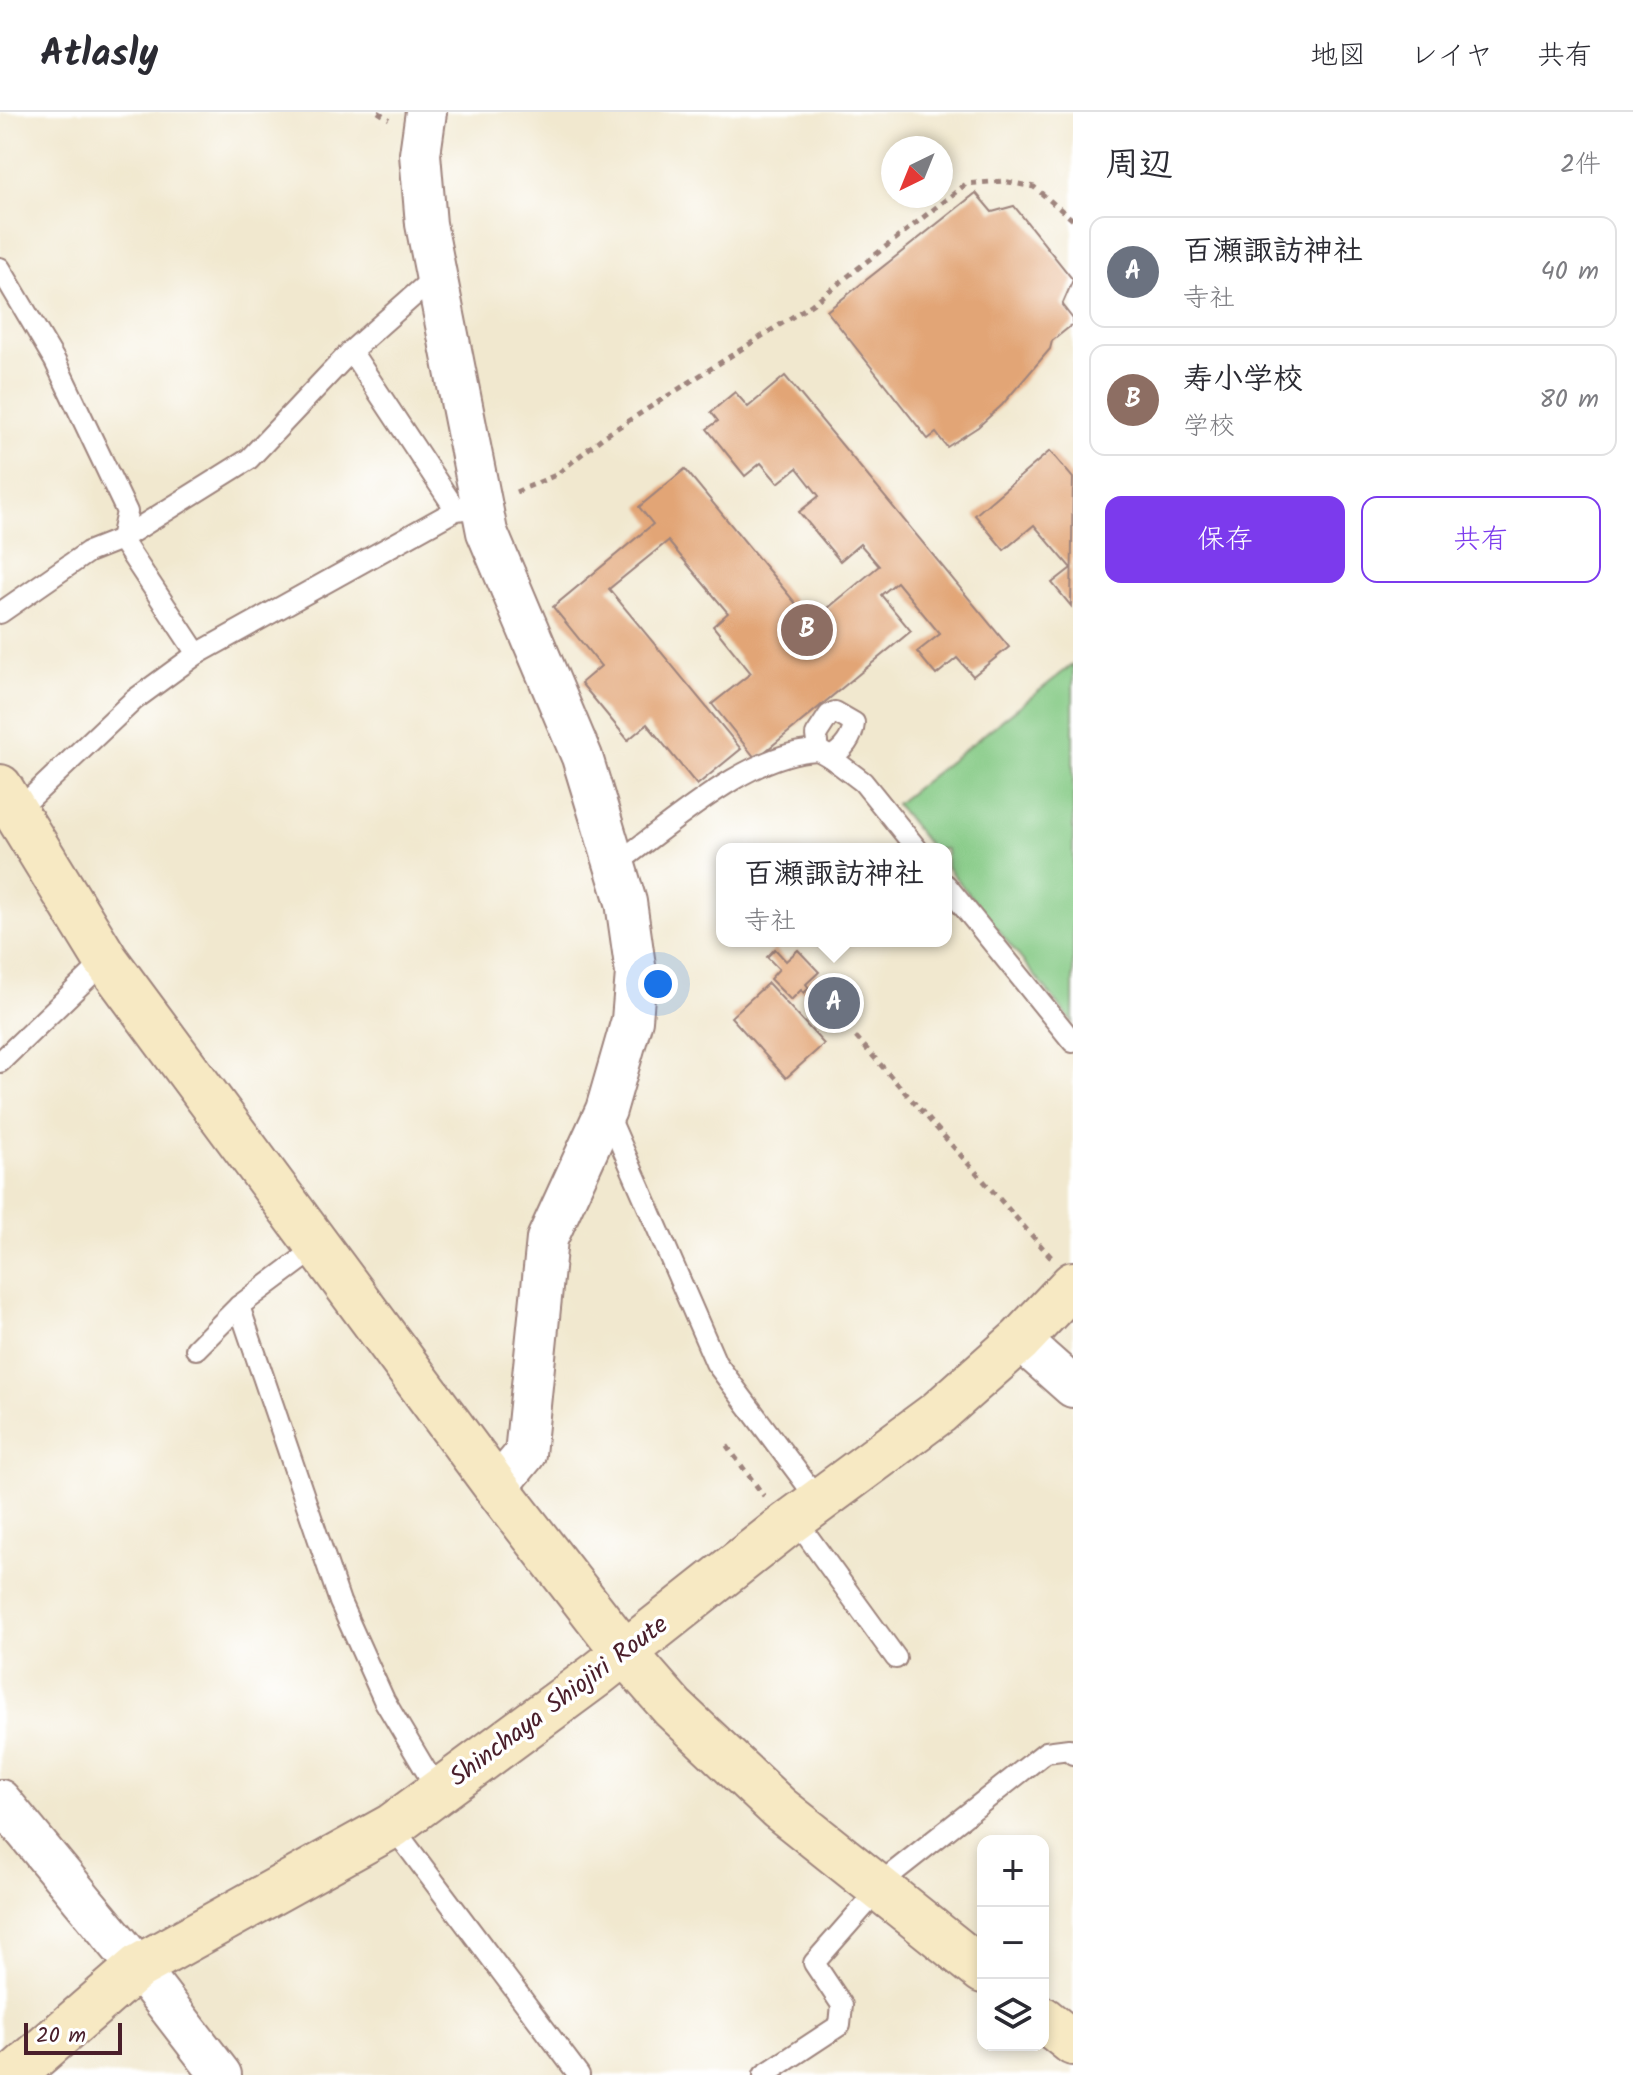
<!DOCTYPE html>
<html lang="ja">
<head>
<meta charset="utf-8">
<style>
  :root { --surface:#fff; --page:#f2f2f3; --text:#2b2b33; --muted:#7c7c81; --line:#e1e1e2; --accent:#7c3aed }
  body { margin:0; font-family:Kalam,"Klee One",sans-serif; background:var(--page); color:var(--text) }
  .controls { position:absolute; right:24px; bottom:24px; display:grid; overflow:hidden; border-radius:16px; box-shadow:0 4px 12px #0003 }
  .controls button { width:72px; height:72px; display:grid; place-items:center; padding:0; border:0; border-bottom:2px solid var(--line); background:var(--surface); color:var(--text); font:40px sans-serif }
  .compass { position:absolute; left:881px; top:24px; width:72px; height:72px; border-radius:50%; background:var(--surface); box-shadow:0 4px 12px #0003; rotate:223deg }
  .scale { position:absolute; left:24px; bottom:20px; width:98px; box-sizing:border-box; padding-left:8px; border:4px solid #4a1f2b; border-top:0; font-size:22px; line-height:28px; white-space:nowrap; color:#4a1f2b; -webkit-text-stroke:6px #fff; paint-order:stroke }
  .you { position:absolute; left:658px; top:872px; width:28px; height:28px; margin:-20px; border:6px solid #fff; border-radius:50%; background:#1a73e8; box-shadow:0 0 0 12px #1a73e833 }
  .badge { display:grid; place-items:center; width:52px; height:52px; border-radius:50%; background:var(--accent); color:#fff; font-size:26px; font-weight:700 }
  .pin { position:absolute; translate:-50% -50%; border:4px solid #fff; box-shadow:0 2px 8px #0006 }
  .popup { position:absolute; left:716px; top:731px; width:236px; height:104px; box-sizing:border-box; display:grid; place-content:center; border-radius:16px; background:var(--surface); filter:drop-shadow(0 2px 6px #0005); font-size:26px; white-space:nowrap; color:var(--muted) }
  .popup b { font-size:30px; color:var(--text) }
  .popup::after { content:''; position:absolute; left:50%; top:100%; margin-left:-16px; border:16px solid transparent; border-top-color:var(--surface) }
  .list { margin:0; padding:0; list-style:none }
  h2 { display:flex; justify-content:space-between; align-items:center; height:104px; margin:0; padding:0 32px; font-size:34px }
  h2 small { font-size:26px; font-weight:400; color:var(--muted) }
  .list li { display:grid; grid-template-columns:52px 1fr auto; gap:24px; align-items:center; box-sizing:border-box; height:112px; margin:0 16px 16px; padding:0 16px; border:2px solid var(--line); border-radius:16px }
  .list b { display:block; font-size:30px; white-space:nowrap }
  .list p { margin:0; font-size:26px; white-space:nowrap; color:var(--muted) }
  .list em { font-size:26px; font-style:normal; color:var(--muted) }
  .actions { display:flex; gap:16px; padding:24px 32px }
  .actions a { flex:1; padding:18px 0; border:2px solid var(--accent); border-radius:16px; text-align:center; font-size:28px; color:var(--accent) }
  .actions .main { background:var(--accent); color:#fff }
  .icon { flex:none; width:44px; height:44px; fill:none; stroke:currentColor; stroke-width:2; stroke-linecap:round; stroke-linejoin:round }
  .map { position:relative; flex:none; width:1073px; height:1963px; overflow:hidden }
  header { display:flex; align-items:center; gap:48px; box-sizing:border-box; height:112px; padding:0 40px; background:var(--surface); border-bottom:2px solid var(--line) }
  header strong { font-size:38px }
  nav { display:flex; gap:44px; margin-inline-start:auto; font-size:28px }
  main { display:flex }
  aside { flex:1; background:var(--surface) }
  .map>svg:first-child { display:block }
  .green { fill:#83c983; stroke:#667457; stroke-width:2 }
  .building { fill:#e2a576 }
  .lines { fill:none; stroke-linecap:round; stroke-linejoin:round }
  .lane-casing { stroke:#9e847d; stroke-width:24 }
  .street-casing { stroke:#9e847d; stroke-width:44 }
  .secondary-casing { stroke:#9e847d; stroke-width:48 }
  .path { stroke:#9e847d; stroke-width:5; stroke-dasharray:6 6; stroke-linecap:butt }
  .lane { stroke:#fff; stroke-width:20 }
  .street { stroke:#fff; stroke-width:40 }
  .secondary { stroke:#f7e9c3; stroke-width:44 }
  .labels { text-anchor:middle; stroke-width:7; stroke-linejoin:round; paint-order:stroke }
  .street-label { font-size:26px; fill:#4a1f2b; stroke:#fff }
</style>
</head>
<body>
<header>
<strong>Atlasly</strong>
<nav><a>地図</a><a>レイヤ</a><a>共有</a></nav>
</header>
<main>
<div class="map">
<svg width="1073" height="1963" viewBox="0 0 1073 1963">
  <rect width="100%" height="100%" fill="#fff"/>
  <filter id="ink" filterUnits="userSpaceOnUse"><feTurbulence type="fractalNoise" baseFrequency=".0125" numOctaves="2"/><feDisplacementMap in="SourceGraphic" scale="16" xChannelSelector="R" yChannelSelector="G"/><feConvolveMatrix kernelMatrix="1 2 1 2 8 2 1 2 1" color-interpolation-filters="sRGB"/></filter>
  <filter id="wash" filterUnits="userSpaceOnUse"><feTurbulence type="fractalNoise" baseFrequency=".006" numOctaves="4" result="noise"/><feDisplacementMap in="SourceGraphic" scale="32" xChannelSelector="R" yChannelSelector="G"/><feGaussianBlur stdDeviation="1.8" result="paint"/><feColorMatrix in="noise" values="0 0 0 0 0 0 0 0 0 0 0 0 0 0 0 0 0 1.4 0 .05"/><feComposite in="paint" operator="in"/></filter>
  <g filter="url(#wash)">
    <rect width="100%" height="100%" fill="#f1e8cf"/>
    <!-- green -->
    <path class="green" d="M1073,552V911L946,754V737H932L896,692Z"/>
    <g id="blocks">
      <!-- building -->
      <g class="building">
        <path d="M976,81L992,100L1014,94L1073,168L1062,193L1073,207V212L1052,229L1050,237L1002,293L978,315L947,335L936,321L928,327L827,199Z"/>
        <path d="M785,264L1009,535L973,564L957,546L936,563L917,540L940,522L897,470L881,483L911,519L756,647L712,592L751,561L713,514L728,501L668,429L609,477L741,637L697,673L647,612L628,628L581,571L601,554L553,495L653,412L639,395L685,357L811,510L879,454L860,432L840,449L799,400L819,384L797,356L778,371L761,351L745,364L707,317L718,309L711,300L735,280L748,295Z"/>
        <path d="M1050,339L1073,366L1071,494L1052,471L1071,456L1034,413L1004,438L975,403Z"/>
        <path d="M775,837L786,849L798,838L819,860L806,872L809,876L804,881L801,878L791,888L770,867L779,857L767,845Z"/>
        <path d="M768,871L824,932L786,966L731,905Z"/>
      </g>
    </g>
  </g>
  <g filter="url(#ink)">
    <use href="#blocks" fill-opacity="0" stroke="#9e847d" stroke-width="2"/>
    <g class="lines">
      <!-- lane casing -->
      <g class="lane-casing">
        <g id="lane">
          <path d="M0,156L55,249L127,400L121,427L197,542"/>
          <path d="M351,239L456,398"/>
          <path d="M0,501L88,440L121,427L249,347L351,239L437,163"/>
          <path d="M835,600L854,611C853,625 843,639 830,645L818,638L816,623L829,603Z"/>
          <path d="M830,645L863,670L917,737"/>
          <path d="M16,700L134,588L197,542L456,398L482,395"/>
          <path d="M616,752C672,712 749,640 818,638"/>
          <path d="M946,773L1073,930"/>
          <path d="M0,950L106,848"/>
          <path d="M606,998L716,1251L819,1389"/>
          <path d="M239,1194L340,1490L384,1588L438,1679"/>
          <path d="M196,1237L239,1194L318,1135"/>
          <path d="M795,1407L896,1546"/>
          <path d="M392,1714L579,1963"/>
          <path d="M764,1963L840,1913L842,1893L814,1851L894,1760L1046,1640L1069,1637L1073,1642"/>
        </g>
      </g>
      <!-- street casing -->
      <g class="street-casing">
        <g id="street">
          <path d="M426,0L420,42L426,112L487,420L582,645L626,790L636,861L632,908L606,998L547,1127L525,1342L497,1376"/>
          <path d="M1020,1228L1073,1275"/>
          <path d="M0,1688L138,1855L221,1963"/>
        </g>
      </g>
      <!-- secondary casing -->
      <g class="secondary-casing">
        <g id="secondary">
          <path d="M0,675L106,848L497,1376L625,1541L673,1596L779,1696L983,1859"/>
          <path d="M1043,1907L1073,1931"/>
          <path d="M14,1963L138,1855L392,1714L595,1564L785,1414L939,1300L1020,1228L1073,1172"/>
        </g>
      </g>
      <!-- path -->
      <g class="path">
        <path d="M378,0L389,7"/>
        <path d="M516,380L556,363L603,325L811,193L966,72L1003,69L1034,75L1073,108"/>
        <path d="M856,925L1051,1145"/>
        <path d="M727,1334L764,1384"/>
      </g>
      <!-- lane -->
      <use href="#lane" class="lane"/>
      <!-- street -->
      <use href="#street" class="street"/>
      <!-- secondary -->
      <use href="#secondary" class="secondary"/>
    </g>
  </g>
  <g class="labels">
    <!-- street labels -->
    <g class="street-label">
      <text transform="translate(558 1588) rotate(-37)" y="9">Shinchaya Shiojiri Route</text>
    </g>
  </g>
</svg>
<div class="controls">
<button>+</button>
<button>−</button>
<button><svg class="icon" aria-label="layers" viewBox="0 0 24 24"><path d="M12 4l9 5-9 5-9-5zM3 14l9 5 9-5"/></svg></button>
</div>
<svg class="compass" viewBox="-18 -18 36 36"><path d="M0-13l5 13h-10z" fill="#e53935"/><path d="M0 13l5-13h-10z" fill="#7c7c81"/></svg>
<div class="scale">20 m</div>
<div class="you"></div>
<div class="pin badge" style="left:834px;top:891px;background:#6b7280">A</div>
<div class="popup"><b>百瀬諏訪神社</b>寺社</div>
<div class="pin badge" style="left:807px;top:518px;background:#8d6e63">B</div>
</div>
<aside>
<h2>周辺<small>2件</small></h2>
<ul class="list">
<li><span class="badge" style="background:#6b7280">A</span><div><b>百瀬諏訪神社</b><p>寺社</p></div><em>40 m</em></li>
<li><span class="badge" style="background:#8d6e63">B</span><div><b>寿小学校</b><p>学校</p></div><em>80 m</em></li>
</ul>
<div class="actions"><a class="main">保存</a><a>共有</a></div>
</aside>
</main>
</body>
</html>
